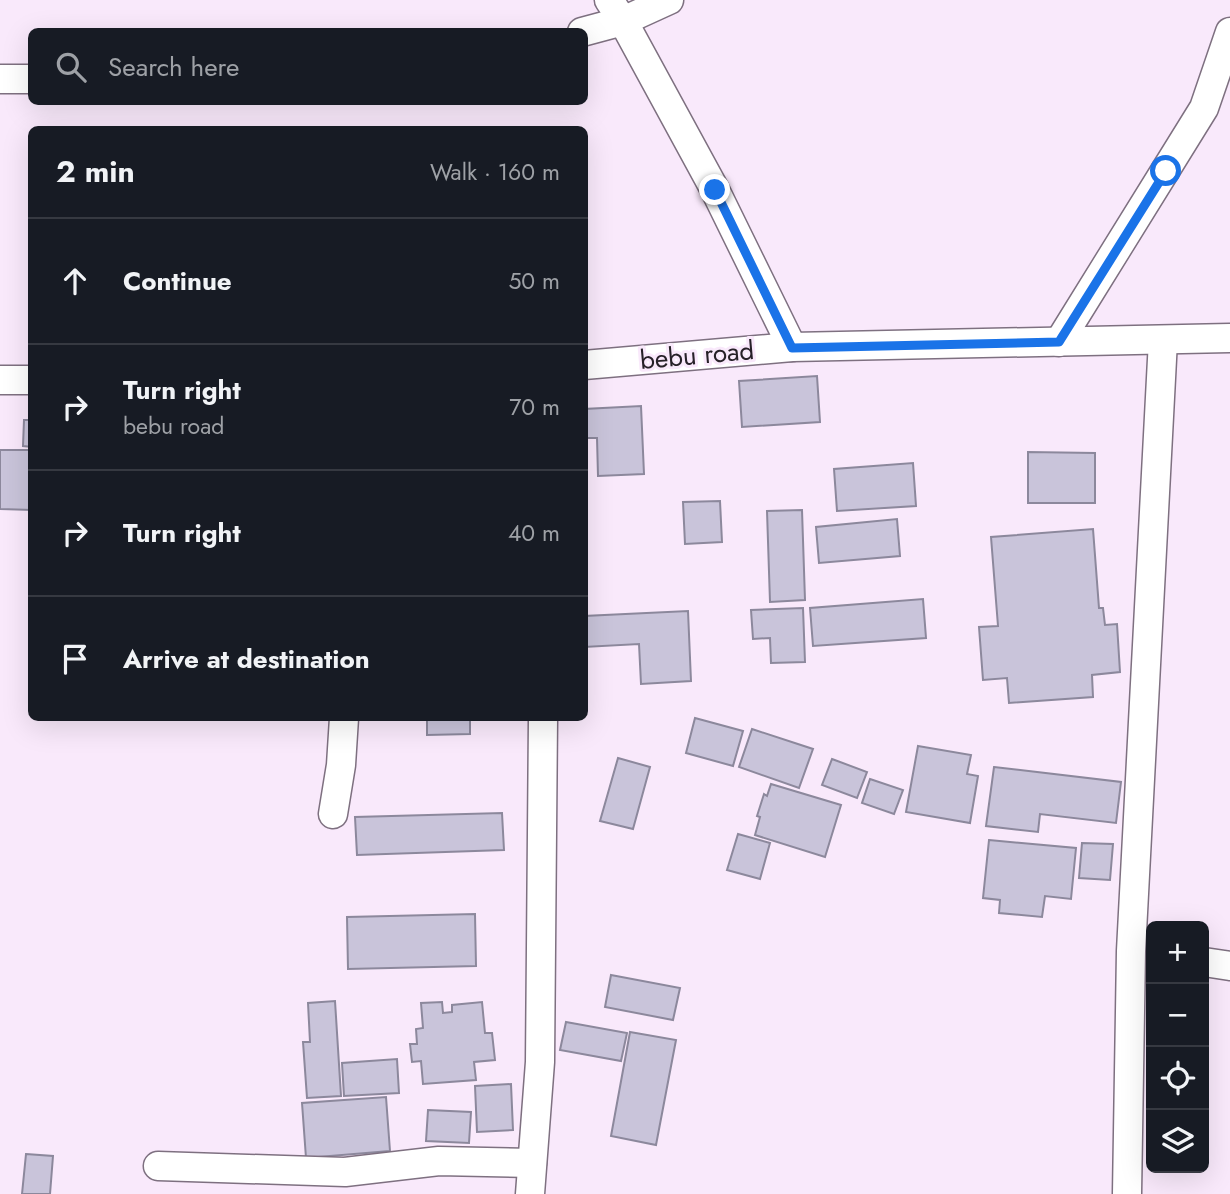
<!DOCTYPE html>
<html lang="en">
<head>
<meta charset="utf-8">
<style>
  :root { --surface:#171b24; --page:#242831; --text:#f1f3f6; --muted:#9ea1a6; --line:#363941 }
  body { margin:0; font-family:Jost,sans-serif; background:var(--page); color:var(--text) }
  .controls { position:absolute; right:21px; bottom:21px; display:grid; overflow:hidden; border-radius:10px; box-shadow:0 7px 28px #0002 }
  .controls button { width:63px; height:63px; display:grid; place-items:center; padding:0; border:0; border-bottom:2px solid var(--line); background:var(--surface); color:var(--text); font:35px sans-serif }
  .stop { position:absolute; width:21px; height:21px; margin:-16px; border:5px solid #1a73e8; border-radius:50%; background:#fff }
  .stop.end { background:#1a73e8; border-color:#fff; box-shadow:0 2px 7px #0008 }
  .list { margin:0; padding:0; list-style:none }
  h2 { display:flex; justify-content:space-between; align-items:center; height:91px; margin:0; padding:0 28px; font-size:30px }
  h2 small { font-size:23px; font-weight:400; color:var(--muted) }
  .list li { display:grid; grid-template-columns:46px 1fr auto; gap:21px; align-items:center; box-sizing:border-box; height:126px; padding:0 28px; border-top:2px solid var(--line) }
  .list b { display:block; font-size:26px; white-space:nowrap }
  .list p { margin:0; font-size:23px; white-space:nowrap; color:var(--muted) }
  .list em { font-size:23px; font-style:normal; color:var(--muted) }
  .icon { flex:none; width:38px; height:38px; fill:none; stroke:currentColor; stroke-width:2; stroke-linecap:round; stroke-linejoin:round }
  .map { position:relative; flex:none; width:1230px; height:1194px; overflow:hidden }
  .search { position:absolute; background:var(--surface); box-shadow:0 7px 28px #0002; left:28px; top:28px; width:560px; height:77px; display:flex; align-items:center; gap:18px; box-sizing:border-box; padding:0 24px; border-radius:10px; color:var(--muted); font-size:26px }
  .panel { position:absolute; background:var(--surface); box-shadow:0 7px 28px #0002; left:28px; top:126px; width:560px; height:595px; border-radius:10px }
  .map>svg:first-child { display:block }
  .building { fill:#c9c4da; stroke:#8c889c; stroke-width:2 }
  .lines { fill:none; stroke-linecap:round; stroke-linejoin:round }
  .minor-casing { stroke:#7e7080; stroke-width:31 }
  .minor { stroke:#fff; stroke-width:28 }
  .route { stroke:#1a73e8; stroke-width:9 }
  .labels { text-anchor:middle; stroke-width:6; stroke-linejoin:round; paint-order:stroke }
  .street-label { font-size:26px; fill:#272128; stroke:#f9e9fb }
</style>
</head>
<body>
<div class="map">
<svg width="1230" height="1194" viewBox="0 0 1230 1194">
  <rect width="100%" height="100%" fill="#f9e9fb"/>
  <!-- building -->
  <g class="building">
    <path d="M817,376L820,422L742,427L739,381Z"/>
    <path d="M641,406L644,474L598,476L597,438H584V409Z"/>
    <path d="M24,420H32V447L23,446Z"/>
    <path d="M0,450H32V510L0,509Z"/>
    <path d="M1028,452L1095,453V503H1028Z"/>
    <path d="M913,463L916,506L837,511L834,469Z"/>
    <path d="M720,501L722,542L685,544L683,502Z"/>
    <path d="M802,510L805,600L770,602L767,511Z"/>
    <path d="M897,519L900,556L819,563L816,527Z"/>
    <path d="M1093,529L1099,608H1103L1105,625L1117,624L1120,672L1092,675L1093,697L1009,703L1007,678L983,680L979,627L998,626L991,537Z"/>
    <path d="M923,599L926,638L813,646L810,608Z"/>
    <path d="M803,608L805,662L771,663L770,638L753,639L751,610Z"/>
    <path d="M688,611L691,681L641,684L639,644L584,647V616Z"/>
    <path d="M427,718H470V734L427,735Z"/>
    <path d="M695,718L743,731L733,766L686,753Z"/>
    <path d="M752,729L813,749L799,788L739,767Z"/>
    <path d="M918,746L971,755L967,774L978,776L970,823L906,812Z"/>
    <path d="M618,758L650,767L633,829L600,821Z"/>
    <path d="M832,759L867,772L857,798L822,785Z"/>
    <path d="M994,767L1121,782L1116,823L1040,814L1038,832L986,826Z"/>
    <path d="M870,779L903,790L894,814L862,803Z"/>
    <path d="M771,784L841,805L825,857L755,835L760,817L757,816L764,794L767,796Z"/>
    <path d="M502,813L504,850L357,855L355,817Z"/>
    <path d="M738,834L770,843L760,879L727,870Z"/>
    <path d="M989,840L1076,848L1071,899L1045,896L1042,917L999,913L1000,900L983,898Z"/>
    <path d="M1082,843L1113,844L1110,880L1079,878Z"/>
    <path d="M475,914L476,966L348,969L347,917Z"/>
    <path d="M611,975L680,988L673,1020L605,1007Z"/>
    <path d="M335,1001L341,1096L307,1098L303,1042H310L308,1003Z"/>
    <path d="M442,1002L443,1013L452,1012V1005L482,1002L485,1033H492L495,1060L474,1062L476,1080L423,1084L421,1061L412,1062L410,1044H417L416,1029L423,1028L421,1003Z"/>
    <path d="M566,1022L627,1033L621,1061L560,1050Z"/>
    <path d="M630,1032L676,1040L656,1145L611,1136Z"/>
    <path d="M397,1059L399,1093L344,1096L342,1063Z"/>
    <path d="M511,1084L513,1130L477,1132L475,1086Z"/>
    <path d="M386,1097L390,1151L306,1158L302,1103Z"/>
    <path d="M428,1110L471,1112L469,1143L426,1141Z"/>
    <path d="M26,1154L53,1156L50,1194H22Z"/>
  </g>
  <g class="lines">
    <!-- minor casing -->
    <g class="minor-casing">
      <g id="minor">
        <path d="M609,0L623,21L715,190L792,347"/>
        <path d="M582,32L623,21L669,0"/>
        <path d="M0,79H32"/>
        <path d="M1059,342L1204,108L1230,32"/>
        <path d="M584,365L792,347L1230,338"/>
        <path d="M0,380H32"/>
        <path d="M333,814L341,765L344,718"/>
        <path d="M1204,962L1230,966"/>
        <path d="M158,1166L345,1172L439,1161L532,1163"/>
        <path d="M530,1194L540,1062L543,718"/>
        <path d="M1127,1194L1131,951L1163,340"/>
      </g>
    </g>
    <!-- minor -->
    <use href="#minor" class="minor"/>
  </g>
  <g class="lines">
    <!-- route -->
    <path class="route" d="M715,190L792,348L1059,342L1166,171"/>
  </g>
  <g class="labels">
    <!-- street labels -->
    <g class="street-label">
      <text transform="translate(697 355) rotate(-5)" y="9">bebu road</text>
    </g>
  </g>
</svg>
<div class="controls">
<button>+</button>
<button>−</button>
<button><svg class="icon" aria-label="locate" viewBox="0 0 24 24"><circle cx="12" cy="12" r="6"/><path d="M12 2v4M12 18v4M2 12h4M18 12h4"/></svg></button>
<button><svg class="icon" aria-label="layers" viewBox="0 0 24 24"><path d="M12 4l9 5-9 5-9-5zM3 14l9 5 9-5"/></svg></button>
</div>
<div class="stop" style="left:1166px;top:171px"></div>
<div class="stop end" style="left:715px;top:190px"></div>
<div class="search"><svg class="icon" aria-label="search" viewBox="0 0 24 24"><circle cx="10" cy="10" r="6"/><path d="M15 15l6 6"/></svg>Search here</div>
<section class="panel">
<h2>2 min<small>Walk · 160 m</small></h2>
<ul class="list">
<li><svg class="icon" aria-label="ahead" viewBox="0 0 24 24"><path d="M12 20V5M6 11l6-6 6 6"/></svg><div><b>Continue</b></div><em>50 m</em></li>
<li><svg class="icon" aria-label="right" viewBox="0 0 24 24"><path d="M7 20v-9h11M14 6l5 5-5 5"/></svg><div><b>Turn right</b><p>bebu road</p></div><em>70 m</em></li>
<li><svg class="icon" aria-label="right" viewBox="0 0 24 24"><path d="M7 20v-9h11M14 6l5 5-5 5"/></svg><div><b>Turn right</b></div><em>40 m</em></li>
<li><svg class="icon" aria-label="arrive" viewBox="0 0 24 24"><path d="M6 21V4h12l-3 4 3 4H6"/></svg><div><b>Arrive at destination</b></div></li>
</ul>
</section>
</div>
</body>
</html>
